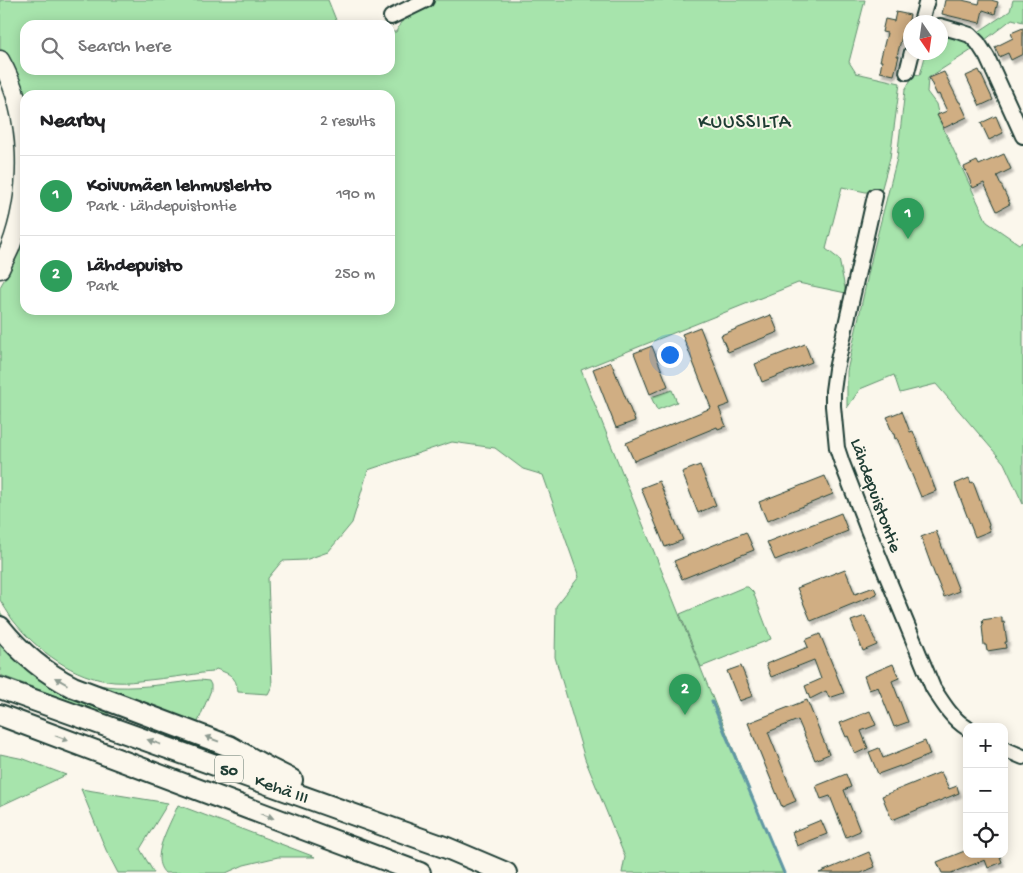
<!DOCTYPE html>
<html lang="en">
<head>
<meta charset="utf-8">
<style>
  :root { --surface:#fff; --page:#f6f6f6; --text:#202124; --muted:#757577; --line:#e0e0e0; --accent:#1f6fb2 }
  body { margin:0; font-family:"Gochi Hand",sans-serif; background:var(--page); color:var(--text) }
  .controls { position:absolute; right:15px; bottom:15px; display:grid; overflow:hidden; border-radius:10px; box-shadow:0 2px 12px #0003 }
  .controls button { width:45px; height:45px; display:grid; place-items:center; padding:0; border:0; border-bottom:1px solid var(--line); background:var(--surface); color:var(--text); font:25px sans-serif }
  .compass { position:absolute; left:903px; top:15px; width:45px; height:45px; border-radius:50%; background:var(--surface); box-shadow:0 2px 12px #0003; rotate:167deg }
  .you { position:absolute; left:669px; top:354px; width:18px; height:18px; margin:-12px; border:4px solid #fff; border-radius:50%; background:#1a73e8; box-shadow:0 0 0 8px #1a73e833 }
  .badge { display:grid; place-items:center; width:32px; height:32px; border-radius:50%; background:var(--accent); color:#fff; font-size:16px; font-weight:700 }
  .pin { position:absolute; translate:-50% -41px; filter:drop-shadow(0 1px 2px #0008) }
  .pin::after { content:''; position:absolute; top:26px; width:18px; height:15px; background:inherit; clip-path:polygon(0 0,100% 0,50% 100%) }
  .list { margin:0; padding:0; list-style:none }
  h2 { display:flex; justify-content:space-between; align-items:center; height:65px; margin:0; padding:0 20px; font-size:21px }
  h2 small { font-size:16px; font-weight:400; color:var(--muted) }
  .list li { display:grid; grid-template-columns:32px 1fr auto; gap:15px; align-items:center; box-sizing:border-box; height:80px; padding:0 20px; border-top:1px solid var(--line) }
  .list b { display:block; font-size:19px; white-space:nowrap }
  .list p { margin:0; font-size:16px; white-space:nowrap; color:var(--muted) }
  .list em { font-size:16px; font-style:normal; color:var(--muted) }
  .icon { flex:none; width:28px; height:28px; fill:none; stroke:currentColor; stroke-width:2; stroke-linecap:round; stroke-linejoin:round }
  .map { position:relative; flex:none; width:1023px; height:873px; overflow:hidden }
  .search { position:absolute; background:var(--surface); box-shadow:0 2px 12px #0003; left:20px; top:20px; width:375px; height:55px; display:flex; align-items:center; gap:12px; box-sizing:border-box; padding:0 18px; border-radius:15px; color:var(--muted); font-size:19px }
  .panel { position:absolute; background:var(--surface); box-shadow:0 2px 12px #0003; left:20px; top:90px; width:375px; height:225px; border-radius:15px }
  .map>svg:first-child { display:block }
  .green { fill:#a7e4ac; stroke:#639070 }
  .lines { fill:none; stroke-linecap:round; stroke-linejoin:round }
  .stream { stroke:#6097a4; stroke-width:3 }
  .building { fill:#d0ae83; stroke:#1f3d34; filter:url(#shadow) }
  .minor-casing { stroke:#1f3d34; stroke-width:18 }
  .major-casing { stroke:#1f3d34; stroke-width:21 }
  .highway-casing { stroke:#1f3d34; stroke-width:24 }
  .minor { stroke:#fbf7ec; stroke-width:14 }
  .major { stroke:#fbf7ec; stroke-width:18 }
  .highway { stroke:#fbf7ec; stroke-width:20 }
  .oneway { fill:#8d9a90 }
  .labels { text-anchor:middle; stroke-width:4; stroke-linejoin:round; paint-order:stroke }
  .shield { fill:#fbf7ec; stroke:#61756b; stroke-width:1 }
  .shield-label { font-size:16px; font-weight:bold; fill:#1f3d34 }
  .street-label { font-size:18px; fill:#1f3d34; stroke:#fbf7ec }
  .quarter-label { font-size:20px; letter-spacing:1px; fill:#1f3d34; stroke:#fbf7ec }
</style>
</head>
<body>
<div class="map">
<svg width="1023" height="873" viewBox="0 0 1023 873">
  <defs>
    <filter id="shadow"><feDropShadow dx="2.5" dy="4" stdDeviation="1" flood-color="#0004"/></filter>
  </defs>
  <rect width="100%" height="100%" fill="#fbf7ec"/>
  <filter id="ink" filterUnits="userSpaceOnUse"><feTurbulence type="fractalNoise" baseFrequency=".02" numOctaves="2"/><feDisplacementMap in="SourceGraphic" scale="10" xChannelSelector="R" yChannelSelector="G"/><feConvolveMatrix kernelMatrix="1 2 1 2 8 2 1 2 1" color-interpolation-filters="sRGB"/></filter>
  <g filter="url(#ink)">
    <!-- green -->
    <g class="green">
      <path d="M0,0H328L338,25H25V70H390V32H396L401,22L422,10L419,0H865L849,62L856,73L900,83L890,158L880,195L842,187L826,249L839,259L846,293L798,283L581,370L783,873H622L625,857L585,759L555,657L556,606L579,577L543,475L523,469L495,448L452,442L368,470L352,523L328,552L305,560L282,561L268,578L272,686L268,694L238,692C236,676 230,674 216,669L212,672L202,673C184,676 167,678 149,680C137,681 126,683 114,682C74,678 37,651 12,619C8,613 4,606 0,600V287C12,268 20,242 25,220V310H390V95H25V110L15,78L0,48Z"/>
      <path d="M1013,0H1023V22L1012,19L985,40L978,32L1010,11Z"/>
      <path d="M941,33L967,41L975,48L928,78L927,92L936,104L940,121L987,222L1019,244L1023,242V504L1004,463L936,384L900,393L894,375L860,389L847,408V371L873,252L897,158L905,90L914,74L920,75L926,53L940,52Z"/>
      <path d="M672,390L677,402L657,410L651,397Z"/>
      <path d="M744,587H748L753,592L771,639L701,667L680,614Z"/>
      <path d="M0,612C26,649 68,685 116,687C144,688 172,683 200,680L209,681L211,685V690L196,727L93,690L62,674L39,659L13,634L0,618Z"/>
      <path d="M0,636L102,705L110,716L0,675Z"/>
      <path d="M0,754L24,759L66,775L0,806Z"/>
      <path d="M81,789L168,803L140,849L154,873H118L106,850Z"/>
      <path d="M178,805L315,857H278L244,865L226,873H165C161,869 159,864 159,858C159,842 172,820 178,805Z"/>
    </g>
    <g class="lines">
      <!-- stream -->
      <path class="stream" d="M712,702L784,873"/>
    </g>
    <!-- building -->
    <g class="building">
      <path d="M945,0H962L979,4L980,0H991L998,2L995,14L983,10L980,23L942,14Z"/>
      <path d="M896,12L910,15L905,37L902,36L897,56H899L894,75L880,72L882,61H880L887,33L882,32L885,19L894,21Z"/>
      <path d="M1023,28V54L1011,60L1008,53L999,57L995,47L1013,38L1011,33Z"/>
      <path d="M979,70L993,100L980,106L966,76Z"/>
      <path d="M944,72L959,102H960L967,117L944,128L937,115L947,111L939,94L937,95L929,78Z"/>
      <path d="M996,116L1003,133L989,140L981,123Z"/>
      <path d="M1004,154L1011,169L997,176L1010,204L997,211L984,183L973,188L964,167L977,161L979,165Z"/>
      <path d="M771,315L778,332L728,352L721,335Z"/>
      <path d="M700,327L730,404L719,408L726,426L718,429L717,427L634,461L626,443L711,408L682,334Z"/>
      <path d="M805,344L812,362L762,382L755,364Z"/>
      <path d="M652,346L668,386L650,394L634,353Z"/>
      <path d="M611,362L635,421L616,428L593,369Z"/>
      <path d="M902,411L910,432L913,431L936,491L921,497L897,438L895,439L894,434H893L888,422L889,421L887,417Z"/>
      <path d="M700,465L716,505L698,513L682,472Z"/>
      <path d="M825,476L833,494L767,521L759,502Z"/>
      <path d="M969,478L971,483L973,482L989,525L988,526L990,531L975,537L955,484Z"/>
      <path d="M659,481L683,540L665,547L641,488Z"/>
      <path d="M841,513L848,531L775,560L767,542Z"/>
      <path d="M936,531L959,591L944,597L934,573L921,537Z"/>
      <path d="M746,532L754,550L682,579L674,561Z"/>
      <path d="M845,569L855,594L874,587L877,594L811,621L797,588Z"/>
      <path d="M865,616L877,645L863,651L851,621Z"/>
      <path d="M1002,617V623L1004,622L1007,642H1005L1006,648L987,651L986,645H984L982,626L983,625L982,620Z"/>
      <path d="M820,634L844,693L829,698L826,691L810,699L805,686L821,679L814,660L771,677L766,664L808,647L805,640Z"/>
      <path d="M893,664L899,678L892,681L908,722L894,727L878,687L869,690L864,676Z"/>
      <path d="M741,666L753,696L739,701L727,671Z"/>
      <path d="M807,700L829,754L815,760L798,720L768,732L796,801L782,807L748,723Z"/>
      <path d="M870,711L876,725L861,731L868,748L855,754L848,736L846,737L840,723Z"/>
      <path d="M925,741L930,755L900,767V766L878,774L869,752L879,748L883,758Z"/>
      <path d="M941,772L949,789L957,786L959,793L892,820L882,796Z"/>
      <path d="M846,774L851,787L844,790L860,831L846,837L830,796L821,799L816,786Z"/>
      <path d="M821,820L827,834L797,846L792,832Z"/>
      <path d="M967,850V854H999L1002,862L988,868L985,860L951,873H942L937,862Z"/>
      <path d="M869,852L875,867L861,873H819Z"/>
    </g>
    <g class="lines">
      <!-- minor casing -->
      <g class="minor-casing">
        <g id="minor">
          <path d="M391,17L426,0"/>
          <path d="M921,22L927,0"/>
          <path d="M940,26L961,32L970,35L978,43L987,57L1023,136"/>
          <path d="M907,72L912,52"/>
          <path d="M875,196L836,369L833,391V406L837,448L842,463L868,530L933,688C942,702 952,719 967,728"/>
          <path d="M1004,749L1023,757"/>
        </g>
      </g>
      <!-- major casing -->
      <g class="major-casing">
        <path id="major" d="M0,60C31,114 32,190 10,248C7,255 3,262 0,269"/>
      </g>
      <!-- highway casing -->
      <g class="highway-casing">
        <g id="highway">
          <path d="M0,627C20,652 45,673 73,687L229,746L270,769L292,780"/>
          <path d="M0,688L447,848L506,873"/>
          <path d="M0,715L420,873"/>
        </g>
      </g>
      <!-- minor -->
      <use href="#minor" class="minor"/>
      <!-- major -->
      <use href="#major" class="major"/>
      <!-- highway -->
      <use href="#highway" class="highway"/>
    </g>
    <!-- one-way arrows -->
    <defs><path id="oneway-solid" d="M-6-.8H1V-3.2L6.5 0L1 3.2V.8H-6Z" transform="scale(1.25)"/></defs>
    <g class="oneway">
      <use href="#oneway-solid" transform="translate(61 681) rotate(-150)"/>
      <use href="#oneway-solid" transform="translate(62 738) rotate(20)"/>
      <use href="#oneway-solid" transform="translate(212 739) rotate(-159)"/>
      <use href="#oneway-solid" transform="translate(154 742) rotate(-160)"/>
      <use href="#oneway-solid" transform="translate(267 816) rotate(20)"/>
    </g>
  </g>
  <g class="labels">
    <!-- shield labels -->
    <rect class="shield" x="215" y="755.5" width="28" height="27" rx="4"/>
    <g class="shield-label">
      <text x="229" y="775">50</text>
    </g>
    <!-- street labels -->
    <g class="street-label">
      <text transform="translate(877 495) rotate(70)" y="6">Lähdepuistontie</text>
      <text transform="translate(282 788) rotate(20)" y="6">Kehä III</text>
    </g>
    <!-- quarter labels -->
    <g class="quarter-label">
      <text x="745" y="127">KUUSSILTA</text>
    </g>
  </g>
</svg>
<div class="controls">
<button>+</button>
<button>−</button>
<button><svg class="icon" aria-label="locate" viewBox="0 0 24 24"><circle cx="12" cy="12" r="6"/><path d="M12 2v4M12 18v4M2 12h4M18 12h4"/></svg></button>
</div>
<svg class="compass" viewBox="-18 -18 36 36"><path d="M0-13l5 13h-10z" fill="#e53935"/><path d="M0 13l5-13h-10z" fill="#757577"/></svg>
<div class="you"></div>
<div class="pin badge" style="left:908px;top:239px;background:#2e9e5b">1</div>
<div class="pin badge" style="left:685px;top:715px;background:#2e9e5b">2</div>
<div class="search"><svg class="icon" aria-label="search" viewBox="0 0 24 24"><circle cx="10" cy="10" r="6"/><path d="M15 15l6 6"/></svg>Search here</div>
<section class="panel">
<h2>Nearby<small>2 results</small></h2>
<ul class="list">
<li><span class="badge" style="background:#2e9e5b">1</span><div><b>Koivumäen lehmuslehto</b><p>Park · Lähdepuistontie</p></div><em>190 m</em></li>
<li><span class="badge" style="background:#2e9e5b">2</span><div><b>Lähdepuisto</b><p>Park</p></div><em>250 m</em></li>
</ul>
</section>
</div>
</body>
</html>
